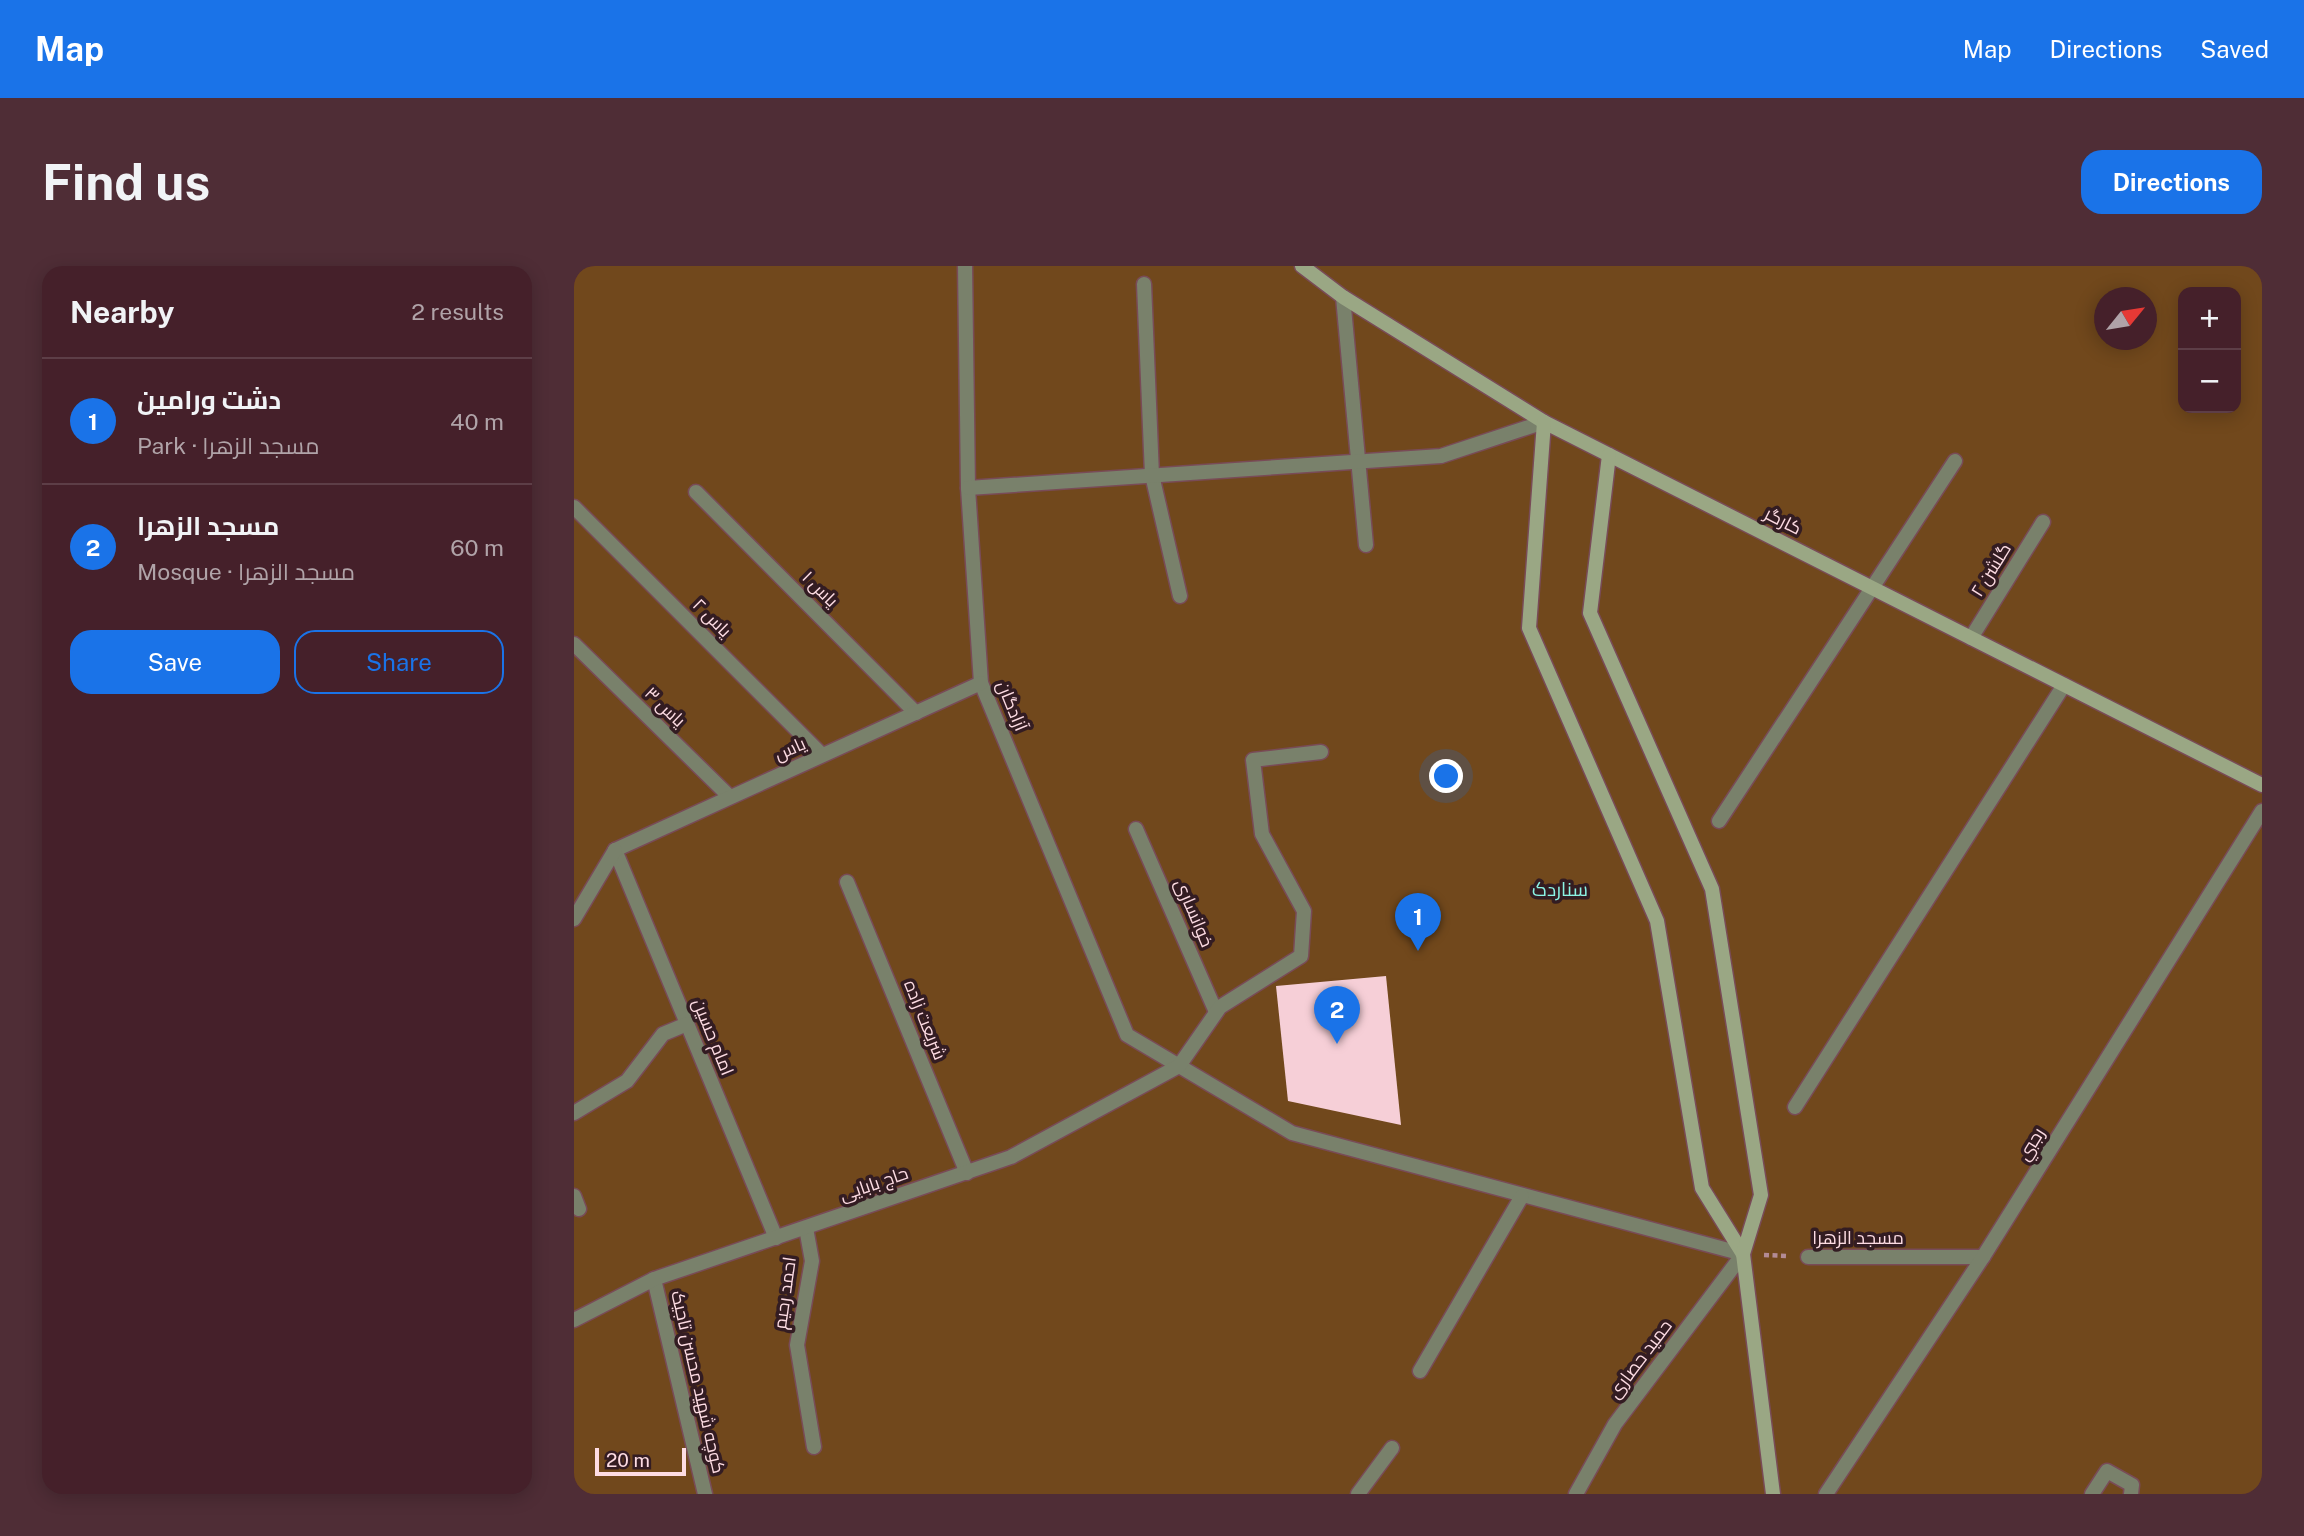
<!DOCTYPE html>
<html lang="en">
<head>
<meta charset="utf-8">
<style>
  :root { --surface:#45202a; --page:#4f2d36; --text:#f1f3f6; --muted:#b0a3a8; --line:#5d3e47; --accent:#1a73e8 }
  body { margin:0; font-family:"Public Sans",Cairo,sans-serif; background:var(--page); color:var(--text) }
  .controls { position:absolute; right:21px; top:21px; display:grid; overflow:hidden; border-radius:14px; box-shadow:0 4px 18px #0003 }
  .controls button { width:63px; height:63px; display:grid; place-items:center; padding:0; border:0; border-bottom:2px solid var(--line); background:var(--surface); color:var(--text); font:35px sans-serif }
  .compass { position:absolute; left:1520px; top:21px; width:63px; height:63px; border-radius:50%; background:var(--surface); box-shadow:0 4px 18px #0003; rotate:60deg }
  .scale { position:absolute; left:21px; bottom:18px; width:91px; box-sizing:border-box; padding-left:7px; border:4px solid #fddce3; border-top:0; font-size:19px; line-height:24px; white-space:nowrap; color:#fddce3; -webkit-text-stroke:5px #331c22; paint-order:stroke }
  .you { position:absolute; left:873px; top:511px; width:24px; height:24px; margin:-18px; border:5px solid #fff; border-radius:50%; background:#1a73e8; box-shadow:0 0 0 10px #1a73e833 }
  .badge { display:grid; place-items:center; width:46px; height:46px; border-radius:50%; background:var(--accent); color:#fff; font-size:23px; font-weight:700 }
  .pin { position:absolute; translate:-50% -58px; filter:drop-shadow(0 2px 4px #0008) }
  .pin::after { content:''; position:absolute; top:37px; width:24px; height:21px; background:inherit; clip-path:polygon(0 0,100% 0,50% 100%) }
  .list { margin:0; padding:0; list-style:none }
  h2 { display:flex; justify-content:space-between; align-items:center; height:91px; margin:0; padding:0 28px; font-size:30px }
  h2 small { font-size:23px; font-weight:400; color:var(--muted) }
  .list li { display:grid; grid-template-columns:46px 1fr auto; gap:21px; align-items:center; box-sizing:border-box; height:126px; padding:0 28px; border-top:2px solid var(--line) }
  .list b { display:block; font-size:26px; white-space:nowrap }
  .list p { margin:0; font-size:23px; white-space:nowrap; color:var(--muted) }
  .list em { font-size:23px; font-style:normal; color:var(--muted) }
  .actions { display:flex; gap:14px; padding:21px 28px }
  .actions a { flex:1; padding:16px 0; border:2px solid var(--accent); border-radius:21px; text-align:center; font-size:24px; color:var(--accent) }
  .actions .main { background:var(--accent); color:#fff }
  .map { position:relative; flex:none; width:1688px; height:1228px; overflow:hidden; border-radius:21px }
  header { display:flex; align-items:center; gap:42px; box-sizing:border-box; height:98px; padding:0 35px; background:var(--accent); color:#fff }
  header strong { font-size:33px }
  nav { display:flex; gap:38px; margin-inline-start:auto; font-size:24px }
  .intro { display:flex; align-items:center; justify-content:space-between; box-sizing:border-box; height:168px; padding:0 42px }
  h1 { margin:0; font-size:49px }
  .button { padding:18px 32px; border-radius:21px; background:var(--accent); color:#fff; font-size:24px; font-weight:700 }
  main { display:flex; gap:42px; padding:0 42px }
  aside { flex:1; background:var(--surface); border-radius:21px; box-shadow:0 4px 18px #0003 }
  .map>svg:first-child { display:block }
  .green { fill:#71481c; fill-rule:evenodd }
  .building { fill:#f6cfd7 }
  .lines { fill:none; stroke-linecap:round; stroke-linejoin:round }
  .lane-casing { stroke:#794b57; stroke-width:17 }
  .street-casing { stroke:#794b57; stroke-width:17 }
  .secondary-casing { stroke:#794b57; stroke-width:17 }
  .path { stroke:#b38b95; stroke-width:4.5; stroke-dasharray:5 3.5; stroke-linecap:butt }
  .lane { stroke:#79816b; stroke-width:14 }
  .street { stroke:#79816b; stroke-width:14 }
  .secondary { stroke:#9aa784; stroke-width:14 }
  .labels { text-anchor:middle; stroke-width:7; stroke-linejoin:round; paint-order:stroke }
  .street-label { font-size:18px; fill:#fddce3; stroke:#331c22 }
  .neighbourhood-label { font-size:19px; fill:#8bf3e4; stroke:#331c22 }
</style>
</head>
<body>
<header>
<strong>Map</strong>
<nav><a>Map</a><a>Directions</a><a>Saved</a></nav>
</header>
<div class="intro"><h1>Find us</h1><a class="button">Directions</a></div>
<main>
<aside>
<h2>Nearby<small>2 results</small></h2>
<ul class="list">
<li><span class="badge">1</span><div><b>دشت ورامین</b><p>Park · مسجد الزهرا</p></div><em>40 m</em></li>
<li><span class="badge">2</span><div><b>مسجد الزهرا</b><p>Mosque · مسجد الزهرا</p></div><em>60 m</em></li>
</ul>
<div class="actions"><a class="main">Save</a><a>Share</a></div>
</aside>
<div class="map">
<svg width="1688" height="1228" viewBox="0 0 1688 1228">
  <rect width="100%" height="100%" fill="#5c2b38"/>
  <!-- green -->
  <path class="green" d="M0,0H1688V1228H0ZM1609,26H1662V142H1609ZM1531,32H1573V74H1531Z"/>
  <!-- building -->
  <path class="building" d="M812,710L827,859L714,835L702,720Z"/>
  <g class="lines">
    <!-- lane casing -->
    <g class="lane-casing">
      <g id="lane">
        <path d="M1298,322L1381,195"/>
        <path d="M1397,372L1469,256"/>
      </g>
    </g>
    <!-- street casing -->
    <g class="street-casing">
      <g id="street">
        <path d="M391,0L394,222L407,417L553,769L718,867L1169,988L1041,1158L1002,1228"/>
        <path d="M570,18L578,209L606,330"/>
        <path d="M769,31L792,279"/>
        <path d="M394,222L867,190L970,156"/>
        <path d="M122,226L342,447"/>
        <path d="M0,241L248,489"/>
        <path d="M0,378L156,531"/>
        <path d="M1145,555L1298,322"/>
        <path d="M562,563L642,746"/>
        <path d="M41,584L202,972"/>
        <path d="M41,584L407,417"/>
        <path d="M273,616L393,907"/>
        <path d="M0,653L41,584"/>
        <path d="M1221,841L1490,419"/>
        <path d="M0,847L53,815L89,768L113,758"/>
        <path d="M0,930L5,943"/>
        <path d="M232,962L238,995L223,1079L240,1181"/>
        <path d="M1234,991H1409"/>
        <path d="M80,1013L131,1228"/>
        <path d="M0,1054L80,1013L437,891L605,800L646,741L727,690L730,645L688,568L679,494L747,486"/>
        <path d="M846,1105L948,930"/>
        <path d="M784,1228L818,1182"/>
        <path d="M1252,1228L1409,991L1688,545"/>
        <path d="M1518,1228L1533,1205L1558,1219L1557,1228"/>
      </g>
    </g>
    <!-- secondary casing -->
    <g class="secondary-casing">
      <g id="secondary">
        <path d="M728,0L769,31L970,156L1688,519"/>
        <path d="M970,156L955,362L1083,655L1128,922L1169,988"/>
        <path d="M1035,189L1016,347L1138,623L1187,929L1169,988L1199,1228"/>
      </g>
    </g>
    <!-- path -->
    <path class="path" d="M1190,989L1213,990"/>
    <!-- lane -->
    <use href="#lane" class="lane"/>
    <!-- street -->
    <use href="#street" class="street"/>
    <!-- secondary -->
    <use href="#secondary" class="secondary"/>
  </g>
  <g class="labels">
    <!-- street labels -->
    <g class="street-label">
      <text transform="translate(1209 255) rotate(27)" y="6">کارگر</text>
      <text transform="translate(1417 304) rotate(-58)" y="6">گلشن ۲</text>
      <text transform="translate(246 323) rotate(45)" y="6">یاس ۱</text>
      <text transform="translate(138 352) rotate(45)" y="6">یاس ۲</text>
      <text transform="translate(438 440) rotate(68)" y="6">آزادگان</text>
      <text transform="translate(91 441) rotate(44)" y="6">یاس ۳</text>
      <text transform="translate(216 483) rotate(-24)" y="6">یاس</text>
      <text transform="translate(620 647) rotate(67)" y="6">خوانساری</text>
      <text transform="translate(351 754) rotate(68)" y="6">شریعت زاده</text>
      <text transform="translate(139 771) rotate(68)" y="6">امام حسین</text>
      <text transform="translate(1457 878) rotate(-58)" y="6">رجبي</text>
      <text transform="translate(300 918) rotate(-19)" y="6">حاج بابایی</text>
      <text x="1284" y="978">مسجد الزهرا</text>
      <text transform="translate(211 1027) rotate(-82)" y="6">احمد رحیم</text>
      <text transform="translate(1066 1093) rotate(-53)" y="6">حمید حصاری</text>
      <text transform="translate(124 1116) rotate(77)" y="6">کوچه شهید محسن تاجیک</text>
    </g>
    <!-- neighbourhood labels -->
    <g class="neighbourhood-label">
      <text x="986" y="630">سناردک</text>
    </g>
  </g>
</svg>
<div class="controls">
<button>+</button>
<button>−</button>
</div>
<svg class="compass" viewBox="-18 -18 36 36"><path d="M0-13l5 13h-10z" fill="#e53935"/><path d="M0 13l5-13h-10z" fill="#b0a3a8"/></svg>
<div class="scale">20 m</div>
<div class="you"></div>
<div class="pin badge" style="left:844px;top:685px">1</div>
<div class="pin badge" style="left:763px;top:778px">2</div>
</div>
</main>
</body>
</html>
